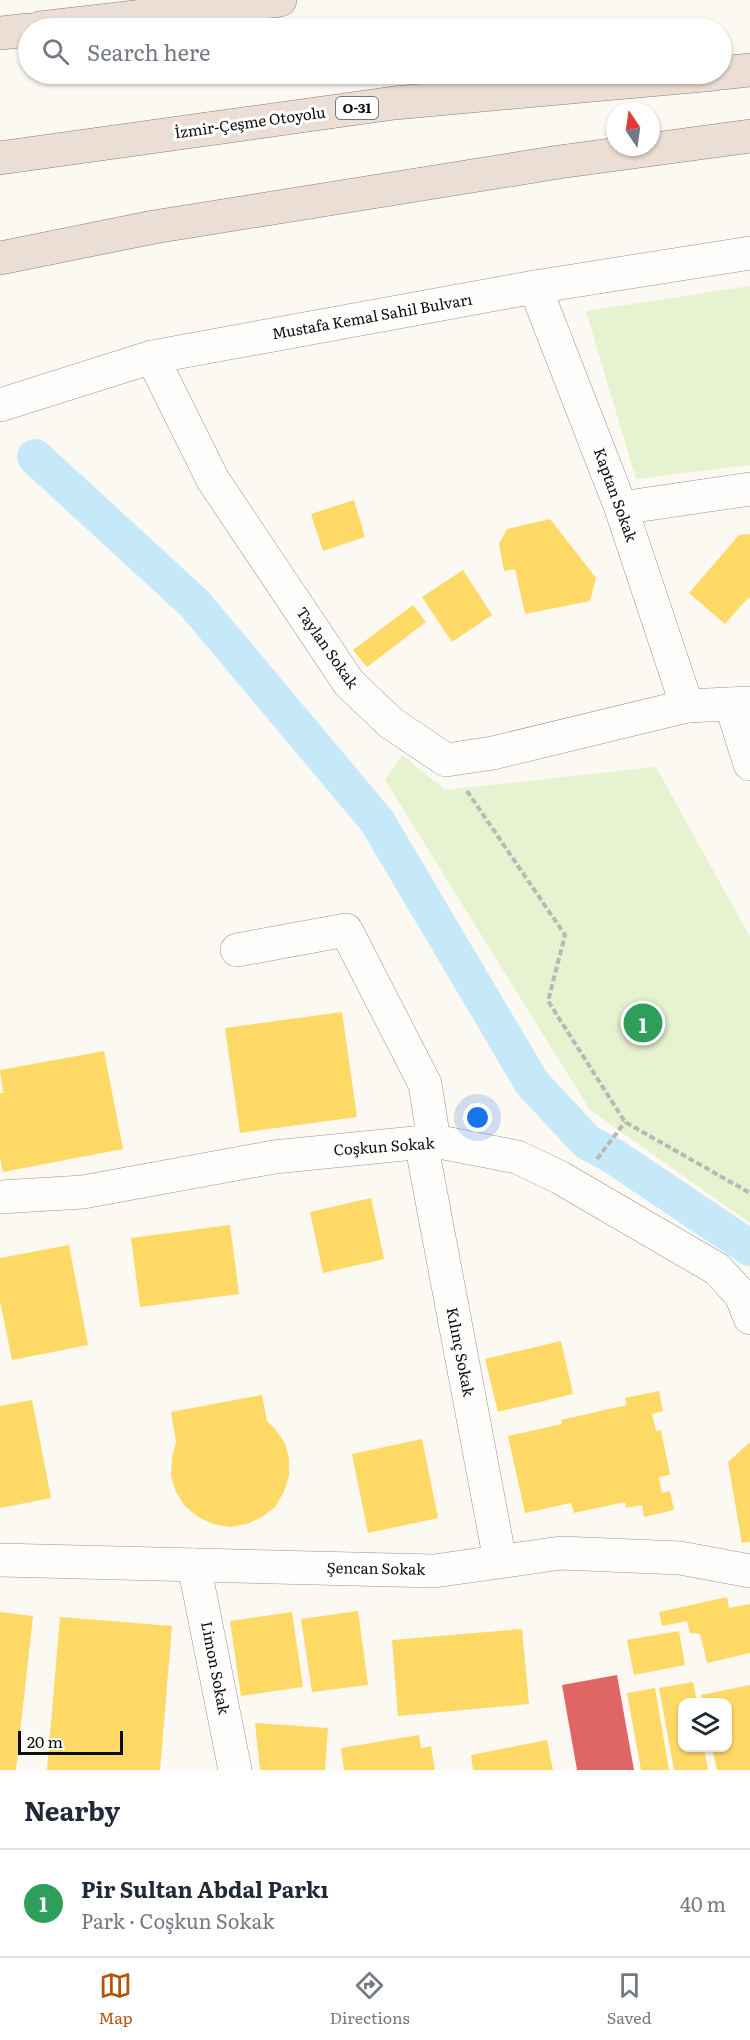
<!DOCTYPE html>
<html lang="en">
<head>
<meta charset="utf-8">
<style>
  :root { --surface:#fff; --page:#f6f6f7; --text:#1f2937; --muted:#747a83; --line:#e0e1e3; --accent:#b45309 }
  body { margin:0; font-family:Literata,serif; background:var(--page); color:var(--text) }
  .controls { position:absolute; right:18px; bottom:18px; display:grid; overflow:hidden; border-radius:12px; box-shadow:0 2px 4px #0004 }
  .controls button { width:54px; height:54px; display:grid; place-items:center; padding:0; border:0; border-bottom:2px solid var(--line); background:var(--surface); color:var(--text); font:30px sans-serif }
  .compass { position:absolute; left:606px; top:102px; width:54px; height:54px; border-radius:50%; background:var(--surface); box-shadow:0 2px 4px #0004; rotate:347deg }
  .scale { position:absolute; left:18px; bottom:15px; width:105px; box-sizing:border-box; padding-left:6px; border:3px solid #0e0e0e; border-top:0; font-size:16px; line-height:21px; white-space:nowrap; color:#0e0e0e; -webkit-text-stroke:4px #fff; paint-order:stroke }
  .you { position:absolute; left:478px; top:1118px; width:21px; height:21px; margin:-15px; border:4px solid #fff; border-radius:50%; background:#1a73e8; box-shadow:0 0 0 9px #1a73e833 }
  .badge { display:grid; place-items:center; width:39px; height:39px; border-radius:50%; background:var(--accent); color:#fff; font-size:20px; font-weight:700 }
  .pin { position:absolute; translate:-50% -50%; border:3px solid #fff; box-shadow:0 2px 6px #0006 }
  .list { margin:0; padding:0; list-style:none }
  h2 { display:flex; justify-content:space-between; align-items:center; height:78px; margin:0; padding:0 24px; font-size:26px }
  h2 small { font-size:20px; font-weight:400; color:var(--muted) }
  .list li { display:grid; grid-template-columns:39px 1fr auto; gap:18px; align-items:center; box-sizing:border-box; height:108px; padding:0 24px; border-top:2px solid var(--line) }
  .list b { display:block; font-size:22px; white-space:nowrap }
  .list p { margin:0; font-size:20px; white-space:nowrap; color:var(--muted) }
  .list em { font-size:20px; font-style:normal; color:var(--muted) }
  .icon { flex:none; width:33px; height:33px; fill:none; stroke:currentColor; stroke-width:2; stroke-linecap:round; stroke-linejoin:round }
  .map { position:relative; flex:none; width:750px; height:1770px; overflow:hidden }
  .search { position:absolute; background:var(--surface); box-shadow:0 2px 4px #0004; left:18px; right:18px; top:18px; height:66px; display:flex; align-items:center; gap:15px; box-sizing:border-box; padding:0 21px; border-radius:33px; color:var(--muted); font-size:22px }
  .sheet { height:186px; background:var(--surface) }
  nav { display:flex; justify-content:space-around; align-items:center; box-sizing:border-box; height:84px; border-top:2px solid var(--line); background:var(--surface); font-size:16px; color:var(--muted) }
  nav a { display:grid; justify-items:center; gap:3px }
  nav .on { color:var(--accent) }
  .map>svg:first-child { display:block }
  .green { fill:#e7f2d0 }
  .homes { fill:#ffd966 }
  .shops { fill:#e06666 }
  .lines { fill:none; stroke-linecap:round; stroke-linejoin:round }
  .canal { stroke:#c6e9f9; stroke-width:36 }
  .minor-casing { stroke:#959491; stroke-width:34 }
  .highway-casing { stroke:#82817e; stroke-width:34 }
  .path { stroke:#b8b8b6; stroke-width:4; stroke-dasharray:6 3; stroke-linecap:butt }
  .minor { stroke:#fffefd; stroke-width:33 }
  .highway { stroke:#ebded4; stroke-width:33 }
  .labels { text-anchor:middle; stroke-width:6; stroke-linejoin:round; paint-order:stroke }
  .shield { fill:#fff; stroke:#565656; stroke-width:1.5 }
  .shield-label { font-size:14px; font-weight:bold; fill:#0e0e0e }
  .street-label { font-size:15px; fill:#0e0e0e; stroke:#fff }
</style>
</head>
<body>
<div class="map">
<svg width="750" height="1770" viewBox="0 0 750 1770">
  <rect width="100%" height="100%" fill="#fcf9f2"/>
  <!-- green -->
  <g class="green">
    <path d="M750,286V465L636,479L586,311Z"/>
    <path d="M402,755L445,790L656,767L750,937V1223L590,1110L385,780Z"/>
  </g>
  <!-- homes -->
  <g class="homes">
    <path d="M354,500L365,537L323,551L311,514Z"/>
    <path d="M550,519L596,578L590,601L525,614L515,569L504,571L499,544L507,529Z"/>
    <path d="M750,534V598L747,599L725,624L689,593L739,535Z"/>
    <path d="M463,570L492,615L452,642L422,597Z"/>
    <path d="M413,605L426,622L367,667L353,650Z"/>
    <path d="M342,1012L357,1117L240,1133L225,1028Z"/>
    <path d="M104,1051L123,1149L3,1172L0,1158V1093H3L0,1070Z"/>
    <path d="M371,1198L384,1259L323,1273L310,1212Z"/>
    <path d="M230,1225L239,1294L140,1307L131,1238Z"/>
    <path d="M69,1245L88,1345L12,1360L0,1301V1258Z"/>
    <path d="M561,1341L573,1394L498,1412L485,1359Z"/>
    <path d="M659,1391L663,1411L652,1414L656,1431L661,1430L670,1475L659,1477L662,1493L670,1491L674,1510L644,1517L642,1505L626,1508L625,1502L574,1513L571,1503L525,1513L508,1436L562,1424L561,1420L627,1405L625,1398Z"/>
    <path d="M262,1395L267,1421L275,1429L285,1443L289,1459V1476L284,1492L275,1507L262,1517L247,1524L230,1527L213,1524L198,1517L185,1506L176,1492L171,1476L172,1458L176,1442L171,1412Z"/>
    <path d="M32,1400L51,1498L0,1508V1406Z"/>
    <path d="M422,1439L438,1518L368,1533L352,1454Z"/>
    <path d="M750,1442V1542L742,1543L728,1462Z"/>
    <path d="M727,1597L729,1608L750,1604V1653L707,1663L700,1634L690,1633L687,1621L662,1626L659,1612Z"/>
    <path d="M358,1611L368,1685L312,1692L301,1619Z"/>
    <path d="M0,1612L33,1616L16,1770H0Z"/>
    <path d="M292,1612L303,1687L241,1696L230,1621Z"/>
    <path d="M60,1617L172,1626L160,1770H47Z"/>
    <path d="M522,1629L529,1704L398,1716L392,1640Z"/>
    <path d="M679,1631L685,1665L634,1675L627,1640Z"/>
    <path d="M693,1682L697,1702H682V1748H704L708,1770H674L659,1688Z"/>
    <path d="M750,1685V1770H717L712,1748H728V1702H703L701,1695Z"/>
    <path d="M655,1688L669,1770H641L627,1693Z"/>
    <path d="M255,1723L328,1728L325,1770H260Z"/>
    <path d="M419,1735L421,1748L431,1746L435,1770H344L341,1748Z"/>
    <path d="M547,1740L553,1770H473L471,1755Z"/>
  </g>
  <!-- shops -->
  <path class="shops" d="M617,1675L634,1770H577L562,1685Z"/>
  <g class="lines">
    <!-- canal -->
    <path class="canal" d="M35,457L194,603L377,821L532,1083L587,1142L613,1156L750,1248"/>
    <!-- minor casing -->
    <g class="minor-casing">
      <g id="minor">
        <path d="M535,287L621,508L687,706"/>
        <path d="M152,357L213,480L349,683L391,723L446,760L493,753L687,706L750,703"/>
        <path d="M0,405L152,357L535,287L750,253"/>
        <path d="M621,508L750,489"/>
        <path d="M731,704L750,764"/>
        <path d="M237,950L346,930L425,1084L434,1141"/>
        <path d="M421,1142L500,1561"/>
        <path d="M0,1197L83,1192L274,1157L434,1141L517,1157L559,1177L717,1269L741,1295L750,1318"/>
        <path d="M0,1560L434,1571L561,1553L680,1558L750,1571"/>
        <path d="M194,1565L235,1770"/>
      </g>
    </g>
    <!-- highway casing -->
    <g class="highway-casing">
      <g id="highway">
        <path d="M40,28L280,0"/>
        <path d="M0,33L28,30"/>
        <path d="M722,73L750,70"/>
        <path d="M0,158L394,103L715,74"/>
        <path d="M0,258L154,227L559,162L750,136"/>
      </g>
    </g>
    <!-- path -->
    <g class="path">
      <path d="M467,791L565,935L548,1001L625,1122L750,1193"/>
      <path d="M597,1159L625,1122"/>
    </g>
    <!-- minor -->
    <use href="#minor" class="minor"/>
    <!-- highway -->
    <use href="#highway" class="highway"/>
  </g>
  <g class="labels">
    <!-- shield labels -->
    <rect class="shield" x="336" y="97" width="42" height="22" rx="4.5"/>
    <g class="shield-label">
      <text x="357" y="113">O-31</text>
    </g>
    <!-- street labels -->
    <g class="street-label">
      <text transform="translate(250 123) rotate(-8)" y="5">İzmir-Çeşme Otoyolu</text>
      <text transform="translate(372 317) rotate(-10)" y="5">Mustafa Kemal Sahil Bulvarı</text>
      <text transform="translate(615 495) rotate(70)" y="5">Kaptan Sokak</text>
      <text transform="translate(327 648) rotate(55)" y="5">Taylan Sokak</text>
      <text transform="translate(384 1147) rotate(-4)" y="5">Coşkun Sokak</text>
      <text transform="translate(460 1352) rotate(79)" y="5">Kılınç Sokak</text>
      <text transform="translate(376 1569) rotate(1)" y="5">Şencan Sokak</text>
      <text transform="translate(215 1668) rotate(79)" y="5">Limon Sokak</text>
    </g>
  </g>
</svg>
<div class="controls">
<button><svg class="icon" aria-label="layers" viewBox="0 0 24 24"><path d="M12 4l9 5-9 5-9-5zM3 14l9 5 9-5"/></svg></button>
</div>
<svg class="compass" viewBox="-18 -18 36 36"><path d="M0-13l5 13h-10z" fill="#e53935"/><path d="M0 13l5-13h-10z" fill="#747a83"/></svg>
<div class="scale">20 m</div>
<div class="you"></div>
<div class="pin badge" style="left:643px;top:1023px;background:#2e9e5b">1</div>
<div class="search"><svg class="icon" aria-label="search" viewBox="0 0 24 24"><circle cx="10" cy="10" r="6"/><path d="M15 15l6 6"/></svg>Search here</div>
</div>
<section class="sheet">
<h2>Nearby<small></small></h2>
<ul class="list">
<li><span class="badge" style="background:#2e9e5b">1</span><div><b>Pir Sultan Abdal Parkı</b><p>Park · Coşkun Sokak</p></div><em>40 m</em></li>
</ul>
</section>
<nav>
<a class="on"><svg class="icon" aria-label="map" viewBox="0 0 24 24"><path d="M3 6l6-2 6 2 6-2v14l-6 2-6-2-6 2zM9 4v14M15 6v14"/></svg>Map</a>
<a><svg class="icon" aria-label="directions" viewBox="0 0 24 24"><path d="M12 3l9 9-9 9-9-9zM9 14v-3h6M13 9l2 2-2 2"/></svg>Directions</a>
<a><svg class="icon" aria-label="saved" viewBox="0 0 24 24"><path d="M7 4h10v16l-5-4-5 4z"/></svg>Saved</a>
</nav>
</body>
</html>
